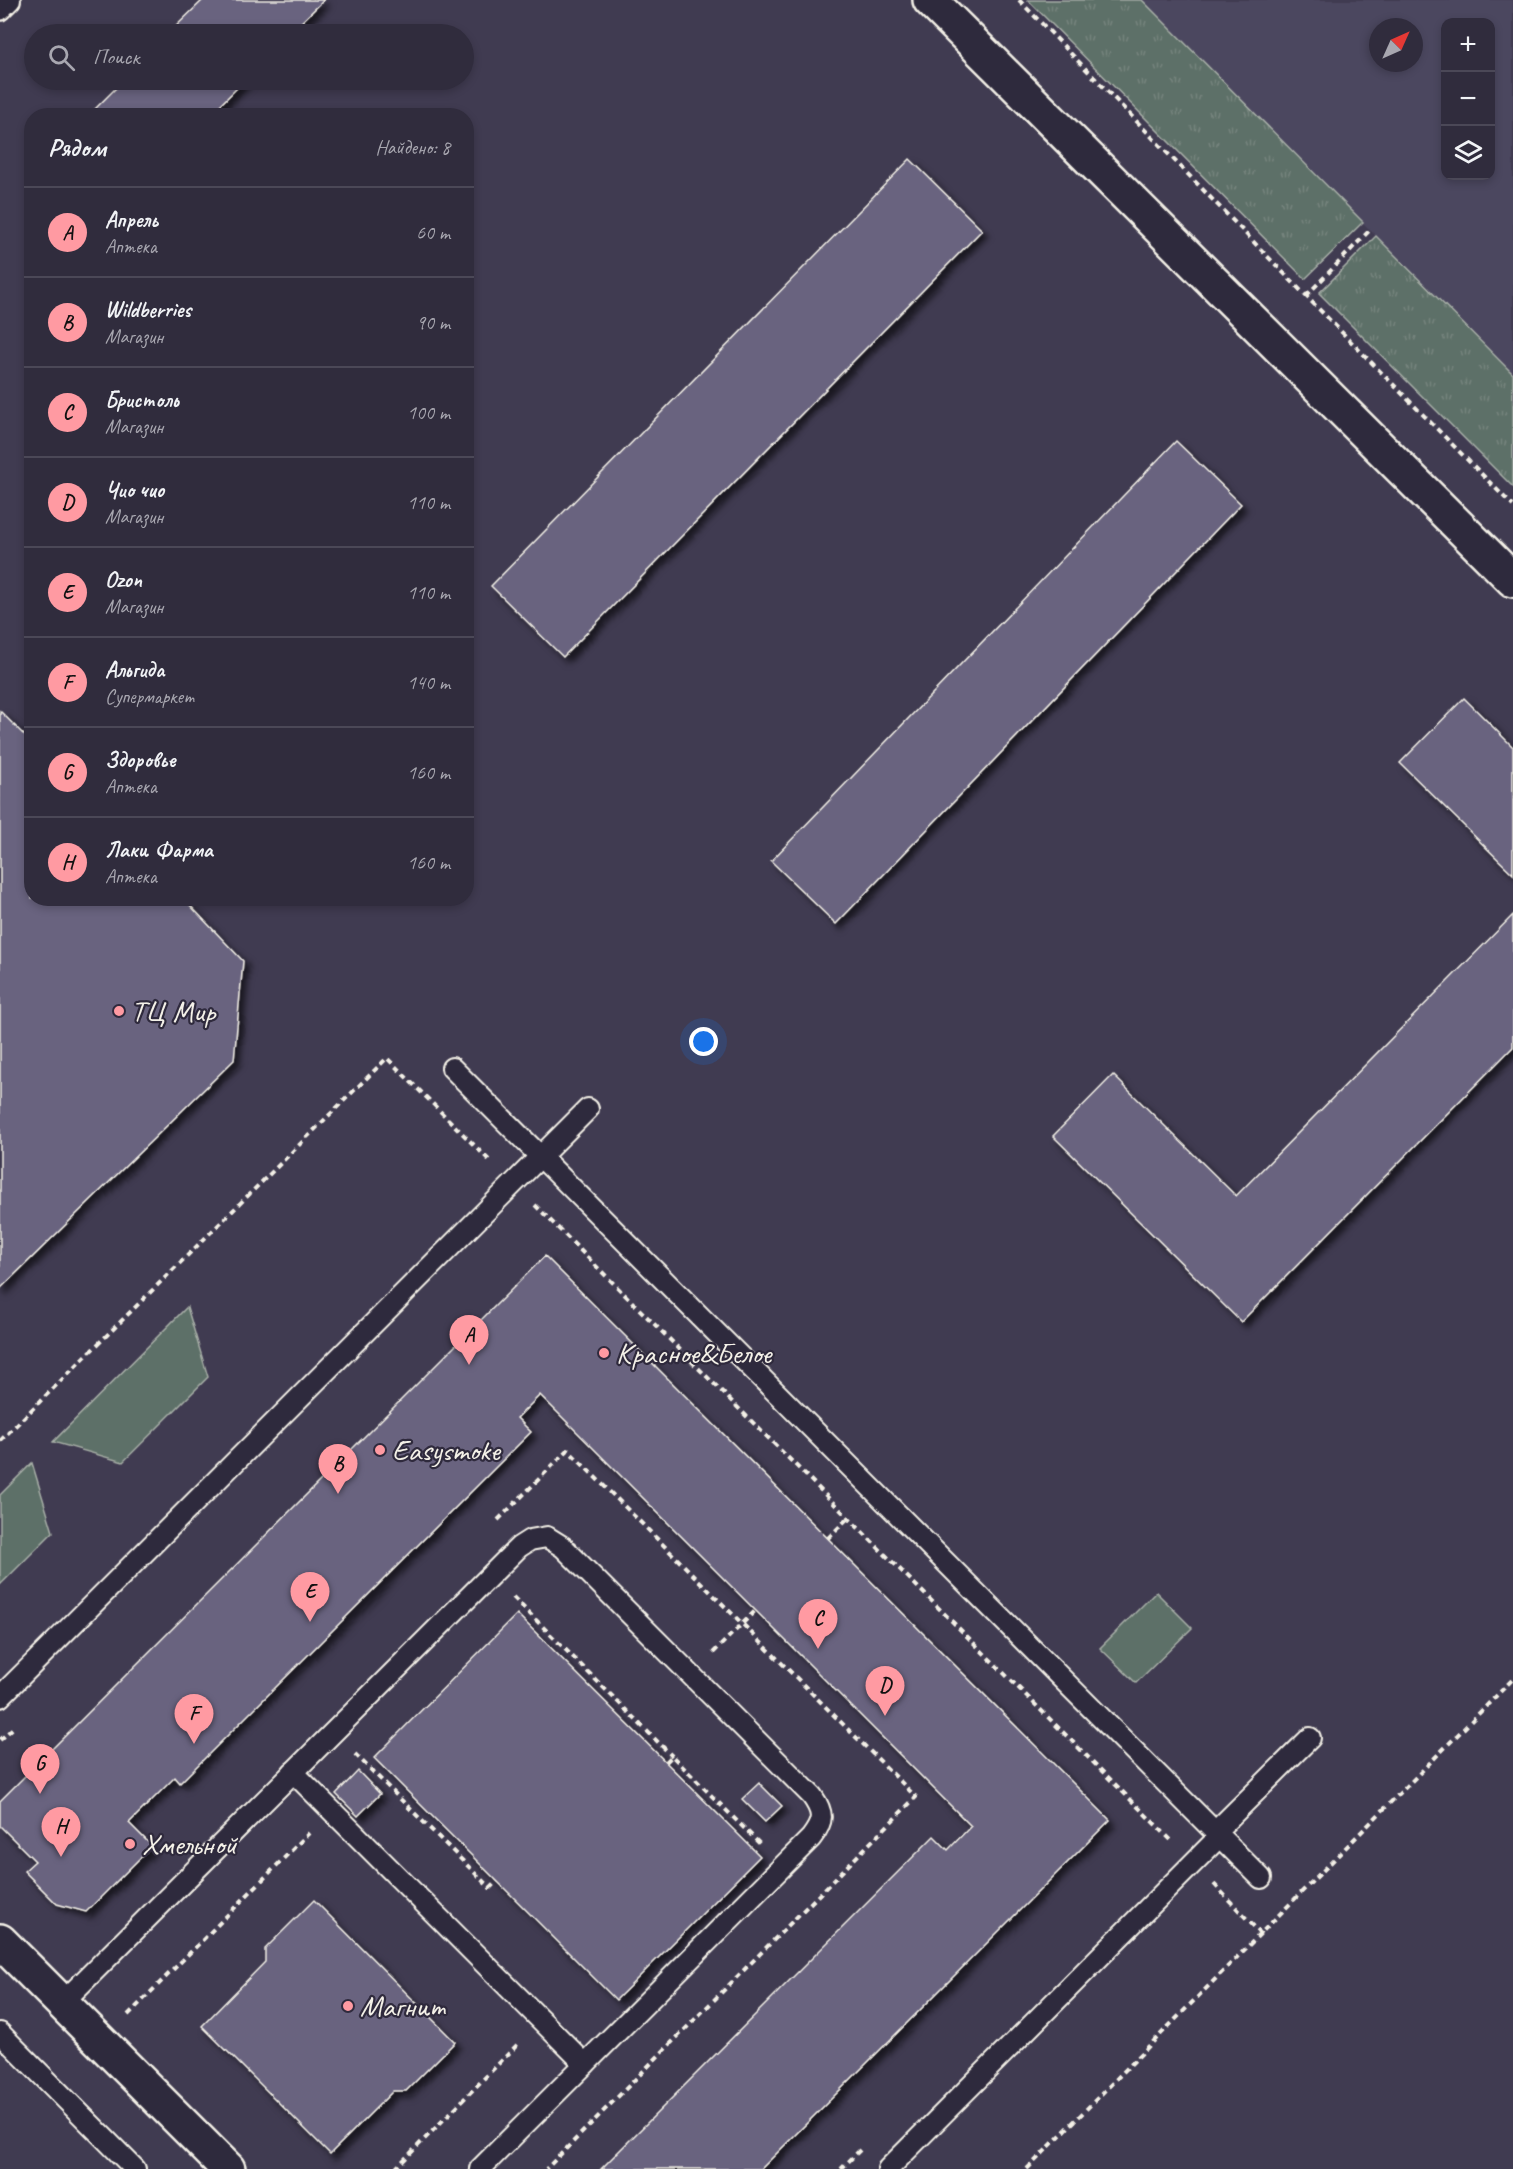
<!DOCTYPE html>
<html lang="ru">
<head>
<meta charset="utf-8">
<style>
  :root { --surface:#302c3d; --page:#383444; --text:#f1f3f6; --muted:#a8a7b0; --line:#4b4857; --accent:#ff9aa2 }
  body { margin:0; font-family:Caveat,sans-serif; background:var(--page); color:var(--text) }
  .controls { position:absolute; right:18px; top:18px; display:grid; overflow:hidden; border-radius:12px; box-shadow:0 3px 9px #0003 }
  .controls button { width:54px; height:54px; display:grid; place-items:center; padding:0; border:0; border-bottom:2px solid var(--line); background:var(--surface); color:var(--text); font:30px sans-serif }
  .compass { position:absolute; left:1369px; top:18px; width:54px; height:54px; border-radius:50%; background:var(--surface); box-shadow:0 3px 9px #0003; rotate:45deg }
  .you { position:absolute; left:704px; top:1042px; width:21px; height:21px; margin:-15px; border:4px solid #fff; border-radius:50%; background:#1a73e8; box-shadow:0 0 0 9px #1a73e833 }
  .badge { display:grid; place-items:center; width:39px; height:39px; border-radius:50%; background:var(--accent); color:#111; font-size:20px; font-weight:700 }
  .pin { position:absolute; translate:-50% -50px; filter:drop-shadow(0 2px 3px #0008) }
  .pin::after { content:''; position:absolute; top:32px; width:21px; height:18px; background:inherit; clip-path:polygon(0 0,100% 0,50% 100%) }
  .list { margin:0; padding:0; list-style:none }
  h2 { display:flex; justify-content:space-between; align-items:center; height:78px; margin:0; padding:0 24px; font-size:26px }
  h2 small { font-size:20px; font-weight:400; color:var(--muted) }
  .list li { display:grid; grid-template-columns:39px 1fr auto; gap:18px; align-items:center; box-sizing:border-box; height:90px; padding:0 24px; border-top:2px solid var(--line) }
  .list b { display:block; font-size:22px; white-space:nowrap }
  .list p { margin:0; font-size:20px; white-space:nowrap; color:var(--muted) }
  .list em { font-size:20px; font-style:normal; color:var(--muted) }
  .icon { flex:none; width:33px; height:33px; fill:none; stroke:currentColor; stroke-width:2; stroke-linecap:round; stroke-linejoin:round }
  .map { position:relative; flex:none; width:1513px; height:2169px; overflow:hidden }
  .search { position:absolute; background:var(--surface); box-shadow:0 3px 9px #0003; left:24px; top:24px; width:450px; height:66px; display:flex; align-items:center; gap:15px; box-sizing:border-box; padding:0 21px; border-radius:33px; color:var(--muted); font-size:22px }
  .panel { position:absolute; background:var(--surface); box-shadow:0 3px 9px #0003; left:24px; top:108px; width:450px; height:798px; border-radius:24px }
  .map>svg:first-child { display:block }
  .built { fill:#4c475f; fill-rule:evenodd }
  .grass { fill:url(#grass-tufts); stroke:#a8b0a8; stroke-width:1.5 }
  .park { fill:#5d6f67; stroke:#a8b0a8; stroke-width:1.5 }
  .building { fill:#69647f; stroke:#f4f1e8; stroke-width:1.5; filter:url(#shadow) }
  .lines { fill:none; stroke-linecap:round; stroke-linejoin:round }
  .lane-casing { stroke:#f4f1e8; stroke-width:24 }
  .street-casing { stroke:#f4f1e8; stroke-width:38 }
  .path { stroke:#f4f1e8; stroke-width:4; stroke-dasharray:6 4.5; stroke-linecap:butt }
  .lane { stroke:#2f2a3d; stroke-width:20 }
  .street { stroke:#2f2a3d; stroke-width:33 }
  .poi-dot { fill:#ff9aa2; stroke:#2f2a3d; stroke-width:2 }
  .labels { text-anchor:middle; stroke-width:4.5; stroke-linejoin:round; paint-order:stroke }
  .poi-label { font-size:30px; fill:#f4f1e8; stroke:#2f2a3d; text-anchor:start }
</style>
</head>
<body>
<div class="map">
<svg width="1513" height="2169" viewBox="0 0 1513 2169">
  <defs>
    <pattern id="grass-tufts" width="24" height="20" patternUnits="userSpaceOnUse" patternTransform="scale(1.5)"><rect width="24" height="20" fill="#5d6f67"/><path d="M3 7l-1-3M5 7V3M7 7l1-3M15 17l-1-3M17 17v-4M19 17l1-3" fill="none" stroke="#75847d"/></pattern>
    <filter id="shadow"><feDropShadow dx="5.5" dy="5.5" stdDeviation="3" flood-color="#0009"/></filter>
  </defs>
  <rect width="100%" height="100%" fill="#403b51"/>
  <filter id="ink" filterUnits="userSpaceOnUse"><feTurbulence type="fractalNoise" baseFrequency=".0167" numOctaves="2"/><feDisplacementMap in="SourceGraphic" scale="12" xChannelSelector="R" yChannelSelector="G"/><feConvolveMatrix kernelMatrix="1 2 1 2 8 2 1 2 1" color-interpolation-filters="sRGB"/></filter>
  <g filter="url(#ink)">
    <!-- built -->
    <path class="built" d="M1141,0H1513V374L1370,230ZM1446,22H1490V176H1446ZM1378,27H1414V63H1378Z"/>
    <!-- grass -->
    <g class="grass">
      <path d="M1028,0H1142L1363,222L1305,279Z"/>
      <path d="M1376,236L1513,374V487L1319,293Z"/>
    </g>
    <!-- park -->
    <g class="park">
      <path d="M187,1307L208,1377L123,1462L53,1442Z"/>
      <path d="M32,1463L53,1532L0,1585V1495Z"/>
      <path d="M1156,1592L1192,1628L1136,1683L1100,1648Z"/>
    </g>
    <!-- building -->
    <g class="building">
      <path d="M203,0H324L289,34H168Z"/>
      <path d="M124,80H245L209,116H88Z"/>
      <path d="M910,159L982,230L563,657L491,586Z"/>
      <path d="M1176,441L1241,504L836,924L771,861Z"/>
      <path d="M1464,698L1513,747V874L1400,763Z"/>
      <path d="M0,711L32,743V898H183L243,961L234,1060L0,1289Z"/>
      <path d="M1513,915V1047L1241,1322L1053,1136L1113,1075L1236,1196Z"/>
      <path d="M545,1256L1110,1820L761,2169H601L934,1836L948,1850L971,1826L540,1395L517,1418L531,1432L180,1783L175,1777L129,1823L152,1846L86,1912L57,1904L24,1871L35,1861L0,1826V1801Z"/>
      <path d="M517,1614L760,1856L616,2000L374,1758Z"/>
      <path d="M358,1771L380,1794L358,1816L336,1794Z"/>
      <path d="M759,1783L782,1806L765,1822L742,1799Z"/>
      <path d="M314,1900L455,2042L406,2091H393L330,2154L202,2026L265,1962V1949Z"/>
    </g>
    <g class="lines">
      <!-- lane casing -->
      <g class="lane-casing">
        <g id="lane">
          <path d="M0,10L10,0"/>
          <path d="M452,1068L1261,1878"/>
          <path d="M0,1697L588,1109"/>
          <path d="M293,1772L585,2064"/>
          <path d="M1215,1832L1310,1738"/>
          <path d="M62,2003L519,1547L530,1540L547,1537L563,1547L812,1796C824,1813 824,1821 811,1838L480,2169"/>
          <path d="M0,2033L135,2169"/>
          <path d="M888,2169L1220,1836"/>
        </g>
      </g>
      <!-- street casing -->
      <g class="street-casing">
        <g id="street">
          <path d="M930,0L1513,580"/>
          <path d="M0,1941L228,2169"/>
        </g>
      </g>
      <!-- path -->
      <g class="path">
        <path d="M1019,0L1306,296L1513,506"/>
        <path d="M1306,296L1370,230"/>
        <path d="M535,1205L1171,1840"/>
        <path d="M0,1441L387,1058L491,1162"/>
        <path d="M498,1520L568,1450L916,1797L546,2169"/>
        <path d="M828,1538L847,1519"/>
        <path d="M513,1597L672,1756"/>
        <path d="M713,1653L755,1611"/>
        <path d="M0,1740L13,1728"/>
        <path d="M355,1754L490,1888L497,1881"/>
        <path d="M666,1762L672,1756L761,1845"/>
        <path d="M1214,1884L1261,1934"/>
        <path d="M128,2015L309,1833"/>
        <path d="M395,2169L520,2042"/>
        <path d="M841,2169L860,2150"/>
        <path d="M1027,2169L1513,1679"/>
      </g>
      <!-- lane -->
      <use href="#lane" class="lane"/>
      <!-- street -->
      <use href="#street" class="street"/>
    </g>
  </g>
  <!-- markers -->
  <g class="poi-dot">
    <circle cx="119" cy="1011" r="6"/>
    <circle cx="604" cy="1353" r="6"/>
    <circle cx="380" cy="1450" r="6"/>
    <circle cx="130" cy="1844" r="6"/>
    <circle cx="348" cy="2006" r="6"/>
  </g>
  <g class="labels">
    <!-- poi labels -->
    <g class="poi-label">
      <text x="131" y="1021">ТЦ Мир</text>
      <text x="616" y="1363">Красное&amp;Белое</text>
      <text x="392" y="1460">Easysmoke</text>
      <text x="142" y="1854">Хмельной</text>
      <text x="360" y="2016">Магнит</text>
    </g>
  </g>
</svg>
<div class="controls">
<button>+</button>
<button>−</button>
<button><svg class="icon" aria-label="layers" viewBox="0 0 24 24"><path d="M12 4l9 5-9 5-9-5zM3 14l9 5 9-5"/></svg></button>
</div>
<svg class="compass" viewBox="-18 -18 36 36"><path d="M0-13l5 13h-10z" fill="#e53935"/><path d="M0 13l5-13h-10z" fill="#a8a7b0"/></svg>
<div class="you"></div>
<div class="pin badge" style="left:469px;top:1365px">A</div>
<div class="pin badge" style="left:338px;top:1494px">B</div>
<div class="pin badge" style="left:818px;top:1649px">C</div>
<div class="pin badge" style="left:885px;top:1716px">D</div>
<div class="pin badge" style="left:310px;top:1622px">E</div>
<div class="pin badge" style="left:194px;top:1744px">F</div>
<div class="pin badge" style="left:40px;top:1794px">G</div>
<div class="pin badge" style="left:61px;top:1857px">H</div>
<div class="search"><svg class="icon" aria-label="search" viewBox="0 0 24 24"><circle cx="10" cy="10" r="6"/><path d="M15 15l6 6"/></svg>Поиск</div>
<section class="panel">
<h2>Рядом<small>Найдено: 8</small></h2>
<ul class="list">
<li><span class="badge">A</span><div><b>Апрель</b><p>Аптека</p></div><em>60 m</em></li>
<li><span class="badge">B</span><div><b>Wildberries</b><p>Магазин</p></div><em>90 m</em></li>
<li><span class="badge">C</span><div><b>Бристоль</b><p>Магазин</p></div><em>100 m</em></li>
<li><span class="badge">D</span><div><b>Чио чио</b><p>Магазин</p></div><em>110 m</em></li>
<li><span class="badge">E</span><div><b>Ozon</b><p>Магазин</p></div><em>110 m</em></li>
<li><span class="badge">F</span><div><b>Альгида</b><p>Супермаркет</p></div><em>140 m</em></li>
<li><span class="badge">G</span><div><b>Здоровье</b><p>Аптека</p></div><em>160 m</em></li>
<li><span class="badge">H</span><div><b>Лаки Фарма</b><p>Аптека</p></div><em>160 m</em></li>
</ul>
</section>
</div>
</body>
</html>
